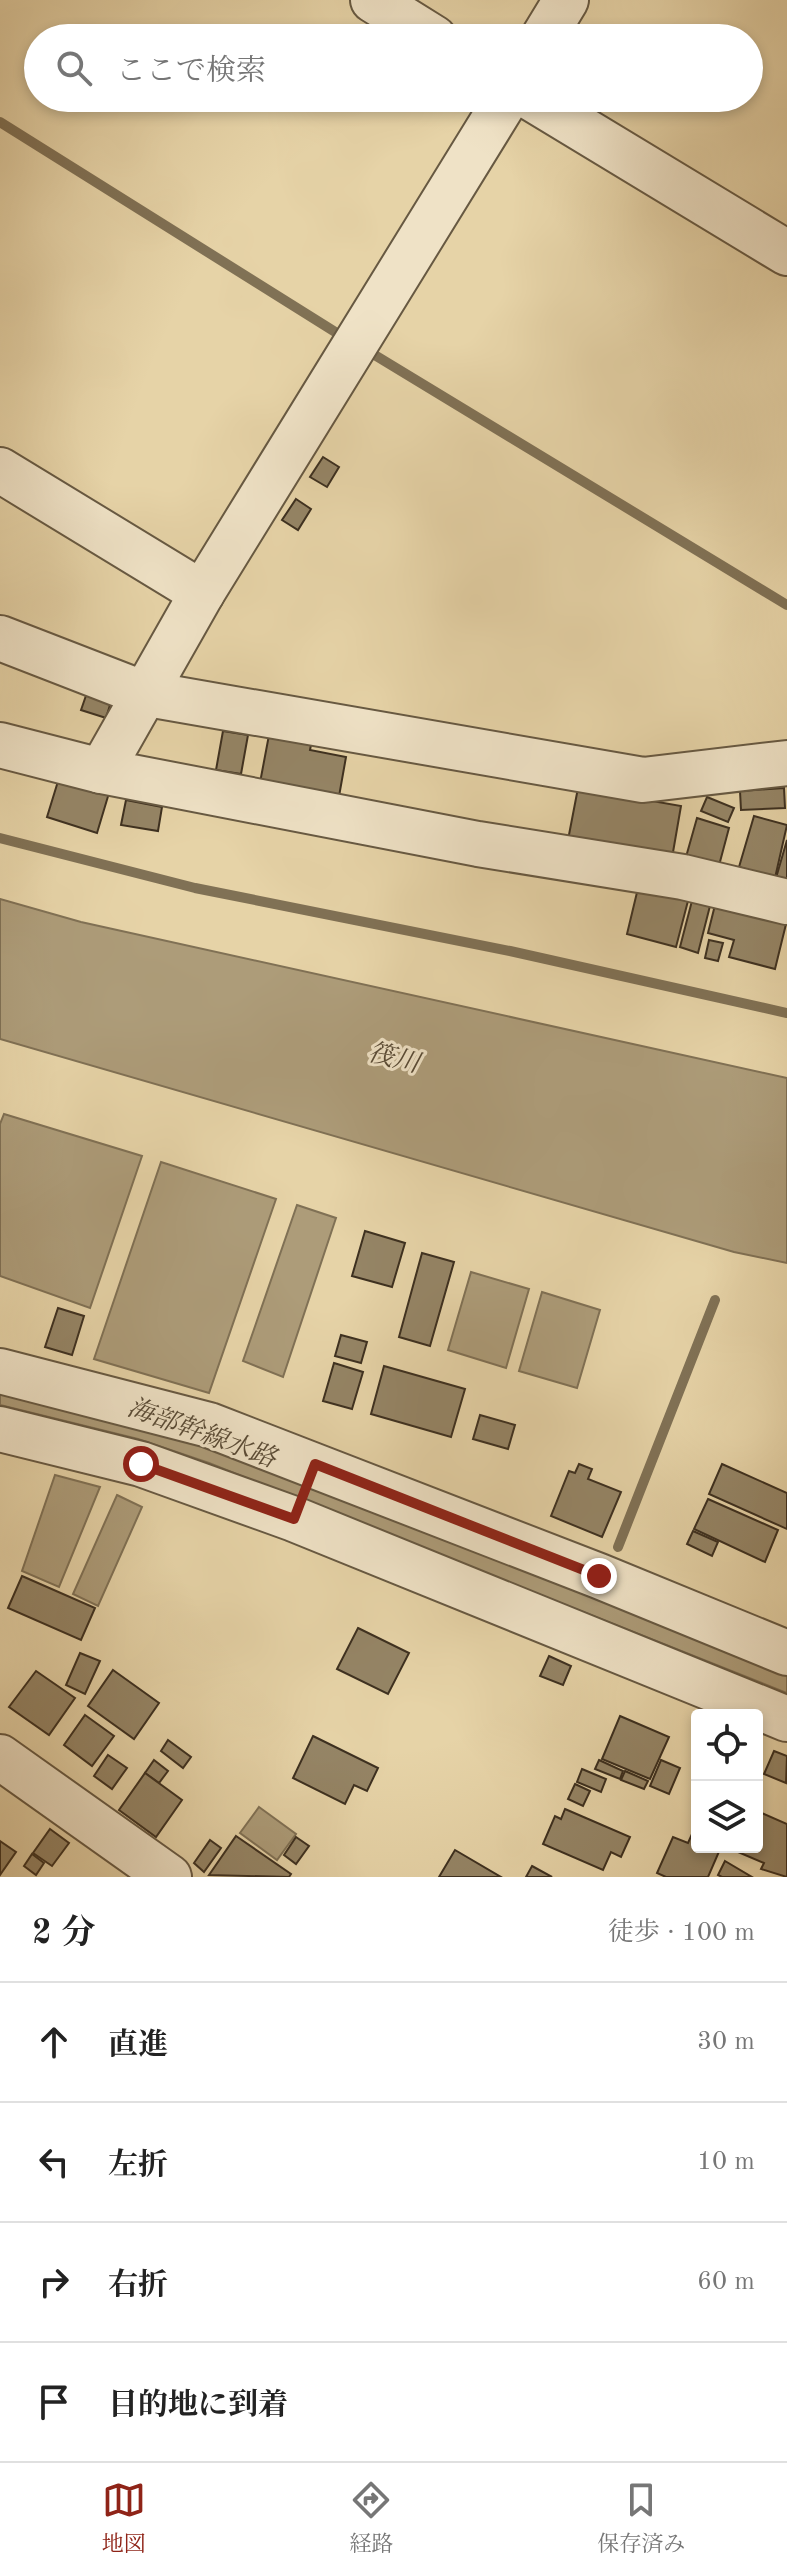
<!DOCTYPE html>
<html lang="ja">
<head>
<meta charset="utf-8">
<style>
  :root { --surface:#fff; --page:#f6f6f6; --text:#222; --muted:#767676; --line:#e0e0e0; --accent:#8f2418 }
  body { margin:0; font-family:"Old Standard TT","Noto Serif JP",serif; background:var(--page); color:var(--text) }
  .controls { position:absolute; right:24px; bottom:24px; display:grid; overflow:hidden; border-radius:8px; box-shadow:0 4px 12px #0003 }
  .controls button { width:72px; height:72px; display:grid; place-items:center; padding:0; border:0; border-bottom:2px solid var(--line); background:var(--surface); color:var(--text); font:40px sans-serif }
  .stop { position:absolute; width:24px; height:24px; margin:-18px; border:6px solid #8f2418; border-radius:50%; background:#fff }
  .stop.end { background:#8f2418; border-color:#fff; box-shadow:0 2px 8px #0008 }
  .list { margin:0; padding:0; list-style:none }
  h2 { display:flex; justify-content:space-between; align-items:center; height:104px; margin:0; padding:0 32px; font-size:34px }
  h2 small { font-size:26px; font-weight:400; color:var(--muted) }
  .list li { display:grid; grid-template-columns:52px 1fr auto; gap:24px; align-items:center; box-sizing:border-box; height:120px; padding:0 32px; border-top:2px solid var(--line) }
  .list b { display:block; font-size:30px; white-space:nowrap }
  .list em { font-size:26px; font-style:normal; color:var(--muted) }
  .icon { flex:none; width:44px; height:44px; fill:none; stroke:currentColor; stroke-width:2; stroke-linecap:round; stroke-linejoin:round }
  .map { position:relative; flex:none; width:787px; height:1877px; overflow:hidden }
  .search { position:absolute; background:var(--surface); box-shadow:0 4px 12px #0003; left:24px; right:24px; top:24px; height:88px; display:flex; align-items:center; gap:20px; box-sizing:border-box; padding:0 28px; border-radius:44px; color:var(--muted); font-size:30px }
  .sheet { height:584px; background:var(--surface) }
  nav { display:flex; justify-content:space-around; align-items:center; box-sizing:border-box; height:112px; border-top:2px solid var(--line); background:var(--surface); font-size:22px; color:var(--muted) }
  nav a { display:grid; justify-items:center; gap:4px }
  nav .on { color:var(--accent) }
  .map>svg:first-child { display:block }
  .water { fill:#ad9c79; stroke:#807155; stroke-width:2 }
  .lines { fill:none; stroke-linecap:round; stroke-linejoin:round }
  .stream { stroke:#807155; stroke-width:10 }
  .building { fill:#958566; stroke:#3d3020; stroke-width:2 }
  .minor-casing { stroke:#675942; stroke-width:48 }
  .minor { stroke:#efe2c6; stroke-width:44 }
  .route { stroke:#8f2418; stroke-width:10 }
  .labels { text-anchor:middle; stroke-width:6; stroke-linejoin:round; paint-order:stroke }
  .water-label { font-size:26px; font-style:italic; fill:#594b36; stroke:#efe2c6 }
</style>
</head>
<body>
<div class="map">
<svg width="787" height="1877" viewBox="0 0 787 1877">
  <rect width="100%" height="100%" fill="#e6d3a7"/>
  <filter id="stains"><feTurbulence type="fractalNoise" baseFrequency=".0025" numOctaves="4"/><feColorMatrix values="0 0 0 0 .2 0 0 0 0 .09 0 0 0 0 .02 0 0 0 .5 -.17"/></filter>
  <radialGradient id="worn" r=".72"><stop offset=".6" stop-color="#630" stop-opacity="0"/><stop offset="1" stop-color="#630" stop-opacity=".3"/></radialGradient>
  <!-- water -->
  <g class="water">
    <path d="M0,899L81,922L787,1078V1263L734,1252L0,1039Z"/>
    <path d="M4,1114L142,1156L90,1308L0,1276V1124Z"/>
    <path d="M161,1162L276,1199L209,1393L94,1359Z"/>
    <path d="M297,1205L336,1218L283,1377L243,1361Z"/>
    <path d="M471,1272L529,1289L506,1368L448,1350Z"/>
    <path d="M542,1292L600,1310L577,1388L519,1371Z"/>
    <path d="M0,1383L121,1414L787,1672V1693L209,1463L138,1439L0,1405Z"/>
    <path d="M55,1475L100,1487L59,1587L22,1571Z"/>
    <path d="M117,1495L142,1507L98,1606L73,1594Z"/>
    <path d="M259,1807L296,1834L277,1860L240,1833Z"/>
  </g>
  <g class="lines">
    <!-- stream -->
    <g class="stream">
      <path d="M0,122L340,335"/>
      <path d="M373,354L787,605"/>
      <path d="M0,838L195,888L510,951L787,1013"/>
      <path d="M618,1547L715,1300"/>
    </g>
  </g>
  <!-- building -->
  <g class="building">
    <path d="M323,457L339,467L327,487L310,477Z"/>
    <path d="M296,499L311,509L298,530L282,520Z"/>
    <path d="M90,684L114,692L106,718L81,710Z"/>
    <path d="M223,731L248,735L241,774L216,770Z"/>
    <path d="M269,735H313L310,750L346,757L338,802L259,788Z"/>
    <path d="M59,778L109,793L97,833L47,817Z"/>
    <path d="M578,788L681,806L672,858L568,840Z"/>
    <path d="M784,788L785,808L741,810L740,791Z"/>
    <path d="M707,797L734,808L728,822L701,811Z"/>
    <path d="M126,800L162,807L158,831L121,825Z"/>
    <path d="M754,816L787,825L775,878L739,867Z"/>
    <path d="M697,818L729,828L717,873L684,864Z"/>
    <path d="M787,840V881L776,878Z"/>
    <path d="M639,884L689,897L676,947L627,934Z"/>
    <path d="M693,897L711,902L698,953L680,947Z"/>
    <path d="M716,901L787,920L775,969L729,957L734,940L708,933Z"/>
    <path d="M709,940L723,943L718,961L705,958Z"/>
    <path d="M365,1231L405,1243L392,1287L352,1276Z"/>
    <path d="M422,1253L454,1262L430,1346L399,1337Z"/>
    <path d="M58,1308L84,1316L72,1355L45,1347Z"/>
    <path d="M341,1335L367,1342L361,1363L335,1356Z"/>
    <path d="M334,1363L363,1372L352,1409L323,1401Z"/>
    <path d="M384,1366L465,1389L451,1437L371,1414Z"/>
    <path d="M480,1415L515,1425L508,1449L473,1439Z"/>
    <path d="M579,1464L592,1469L588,1479L621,1492L602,1537L551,1516L569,1471L575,1473Z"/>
    <path d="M722,1464L787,1493V1529L709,1494Z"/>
    <path d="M708,1499L778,1530L765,1562L694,1529Z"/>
    <path d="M693,1531L718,1542L712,1556L687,1544Z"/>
    <path d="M22,1576L95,1608L81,1640L8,1608Z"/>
    <path d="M358,1628L409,1653L388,1694L337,1669Z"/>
    <path d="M80,1653L100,1661L85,1694L66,1685Z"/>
    <path d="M549,1656L571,1666L563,1685L540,1676Z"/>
    <path d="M113,1670L159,1703L134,1739L88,1706Z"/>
    <path d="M36,1671L75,1698L49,1735L9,1707Z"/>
    <path d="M85,1715L114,1736L92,1766L64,1745Z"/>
    <path d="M620,1716L669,1737L650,1779L602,1759Z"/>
    <path d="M313,1736L378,1768L367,1791L354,1785L345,1804L293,1778Z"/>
    <path d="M168,1740L191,1757L183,1768L161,1751Z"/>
    <path d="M774,1751L787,1756L786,1783L764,1774Z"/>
    <path d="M108,1755L127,1768L112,1789L94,1776Z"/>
    <path d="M154,1760L168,1771L159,1783L145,1773Z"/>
    <path d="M599,1760L623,1771L620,1779L595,1769Z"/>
    <path d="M661,1760L680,1768L669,1794L650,1786Z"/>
    <path d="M582,1769L606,1779L601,1792L577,1782Z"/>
    <path d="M625,1771L648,1781L644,1789L621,1780Z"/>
    <path d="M145,1773L182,1800L156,1837L119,1810Z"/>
    <path d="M575,1784L590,1791L583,1806L568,1799Z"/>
    <path d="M565,1809L630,1837L621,1857L611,1852L603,1870L543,1844L555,1816L561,1819Z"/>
    <path d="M757,1811L787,1824V1877L761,1869L764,1863L731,1849L757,1847Z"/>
    <path d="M697,1823V1847H721L708,1877H666L657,1873L673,1837L688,1843Z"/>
    <path d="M50,1829L69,1843L52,1866L33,1853Z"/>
    <path d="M236,1836L291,1874L289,1877L209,1875Z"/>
    <path d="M296,1837L309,1846L296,1864L284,1855Z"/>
    <path d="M210,1840L221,1848L204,1872L194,1863Z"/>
    <path d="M0,1841L16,1852L0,1875Z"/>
    <path d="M455,1850L501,1877H439Z"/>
    <path d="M32,1854L44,1863L36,1875L24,1866Z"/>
    <path d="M725,1861L752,1877H722L718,1875Z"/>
    <path d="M532,1866L552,1877H526Z"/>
  </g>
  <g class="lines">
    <!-- minor casing -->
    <g class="minor-casing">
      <g id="minor">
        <path d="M373,0L434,38"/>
        <path d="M543,38L566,0"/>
        <path d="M507,98L202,593L101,771L478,844L683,877L787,902"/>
        <path d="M531,98L787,253"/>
        <path d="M0,470L202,593"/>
        <path d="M0,638L142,693L643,780L787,763"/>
        <path d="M0,745L101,771"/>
        <path d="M0,1371L209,1425L599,1576L787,1653"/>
        <path d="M0,1429L141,1464L294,1519L787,1719"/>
        <path d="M0,1757L169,1877"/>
      </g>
    </g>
    <!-- minor -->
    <use href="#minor" class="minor"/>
  </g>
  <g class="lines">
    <!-- route -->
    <path class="route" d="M141,1464L294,1519L315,1464L599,1576"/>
  </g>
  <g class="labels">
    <!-- water labels -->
    <g class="water-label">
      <text transform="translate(394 1057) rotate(14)" y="9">筏川</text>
      <text transform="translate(202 1432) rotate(20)" y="9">海部幹線水路</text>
    </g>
  </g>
  <rect width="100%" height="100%" filter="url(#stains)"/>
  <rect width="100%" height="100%" fill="url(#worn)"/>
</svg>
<div class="controls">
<button><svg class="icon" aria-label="locate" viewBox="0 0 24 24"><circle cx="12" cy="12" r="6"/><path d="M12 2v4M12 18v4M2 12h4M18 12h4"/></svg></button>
<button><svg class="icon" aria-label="layers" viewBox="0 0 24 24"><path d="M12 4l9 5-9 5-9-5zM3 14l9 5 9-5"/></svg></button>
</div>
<div class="stop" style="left:141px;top:1464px"></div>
<div class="stop end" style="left:599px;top:1576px"></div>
<div class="search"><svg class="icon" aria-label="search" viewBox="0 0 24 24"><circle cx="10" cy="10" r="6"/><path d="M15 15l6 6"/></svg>ここで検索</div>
</div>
<section class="sheet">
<h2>2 分<small>徒歩 · 100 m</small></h2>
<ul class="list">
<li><svg class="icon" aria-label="ahead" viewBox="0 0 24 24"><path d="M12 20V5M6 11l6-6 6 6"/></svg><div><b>直進</b></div><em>30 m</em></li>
<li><svg class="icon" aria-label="left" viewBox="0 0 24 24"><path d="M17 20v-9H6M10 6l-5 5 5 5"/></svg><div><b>左折</b></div><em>10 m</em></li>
<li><svg class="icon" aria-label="right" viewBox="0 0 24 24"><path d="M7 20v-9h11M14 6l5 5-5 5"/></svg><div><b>右折</b></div><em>60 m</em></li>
<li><svg class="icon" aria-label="arrive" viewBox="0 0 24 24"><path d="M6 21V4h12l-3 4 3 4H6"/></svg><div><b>目的地に到着</b></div></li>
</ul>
</section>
<nav>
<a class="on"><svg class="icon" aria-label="map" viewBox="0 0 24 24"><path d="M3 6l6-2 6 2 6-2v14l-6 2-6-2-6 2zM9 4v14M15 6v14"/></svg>地図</a>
<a><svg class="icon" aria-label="directions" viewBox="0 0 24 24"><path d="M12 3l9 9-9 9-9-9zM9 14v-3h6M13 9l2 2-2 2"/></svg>経路</a>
<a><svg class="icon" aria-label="saved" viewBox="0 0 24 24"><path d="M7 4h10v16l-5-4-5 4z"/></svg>保存済み</a>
</nav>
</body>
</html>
